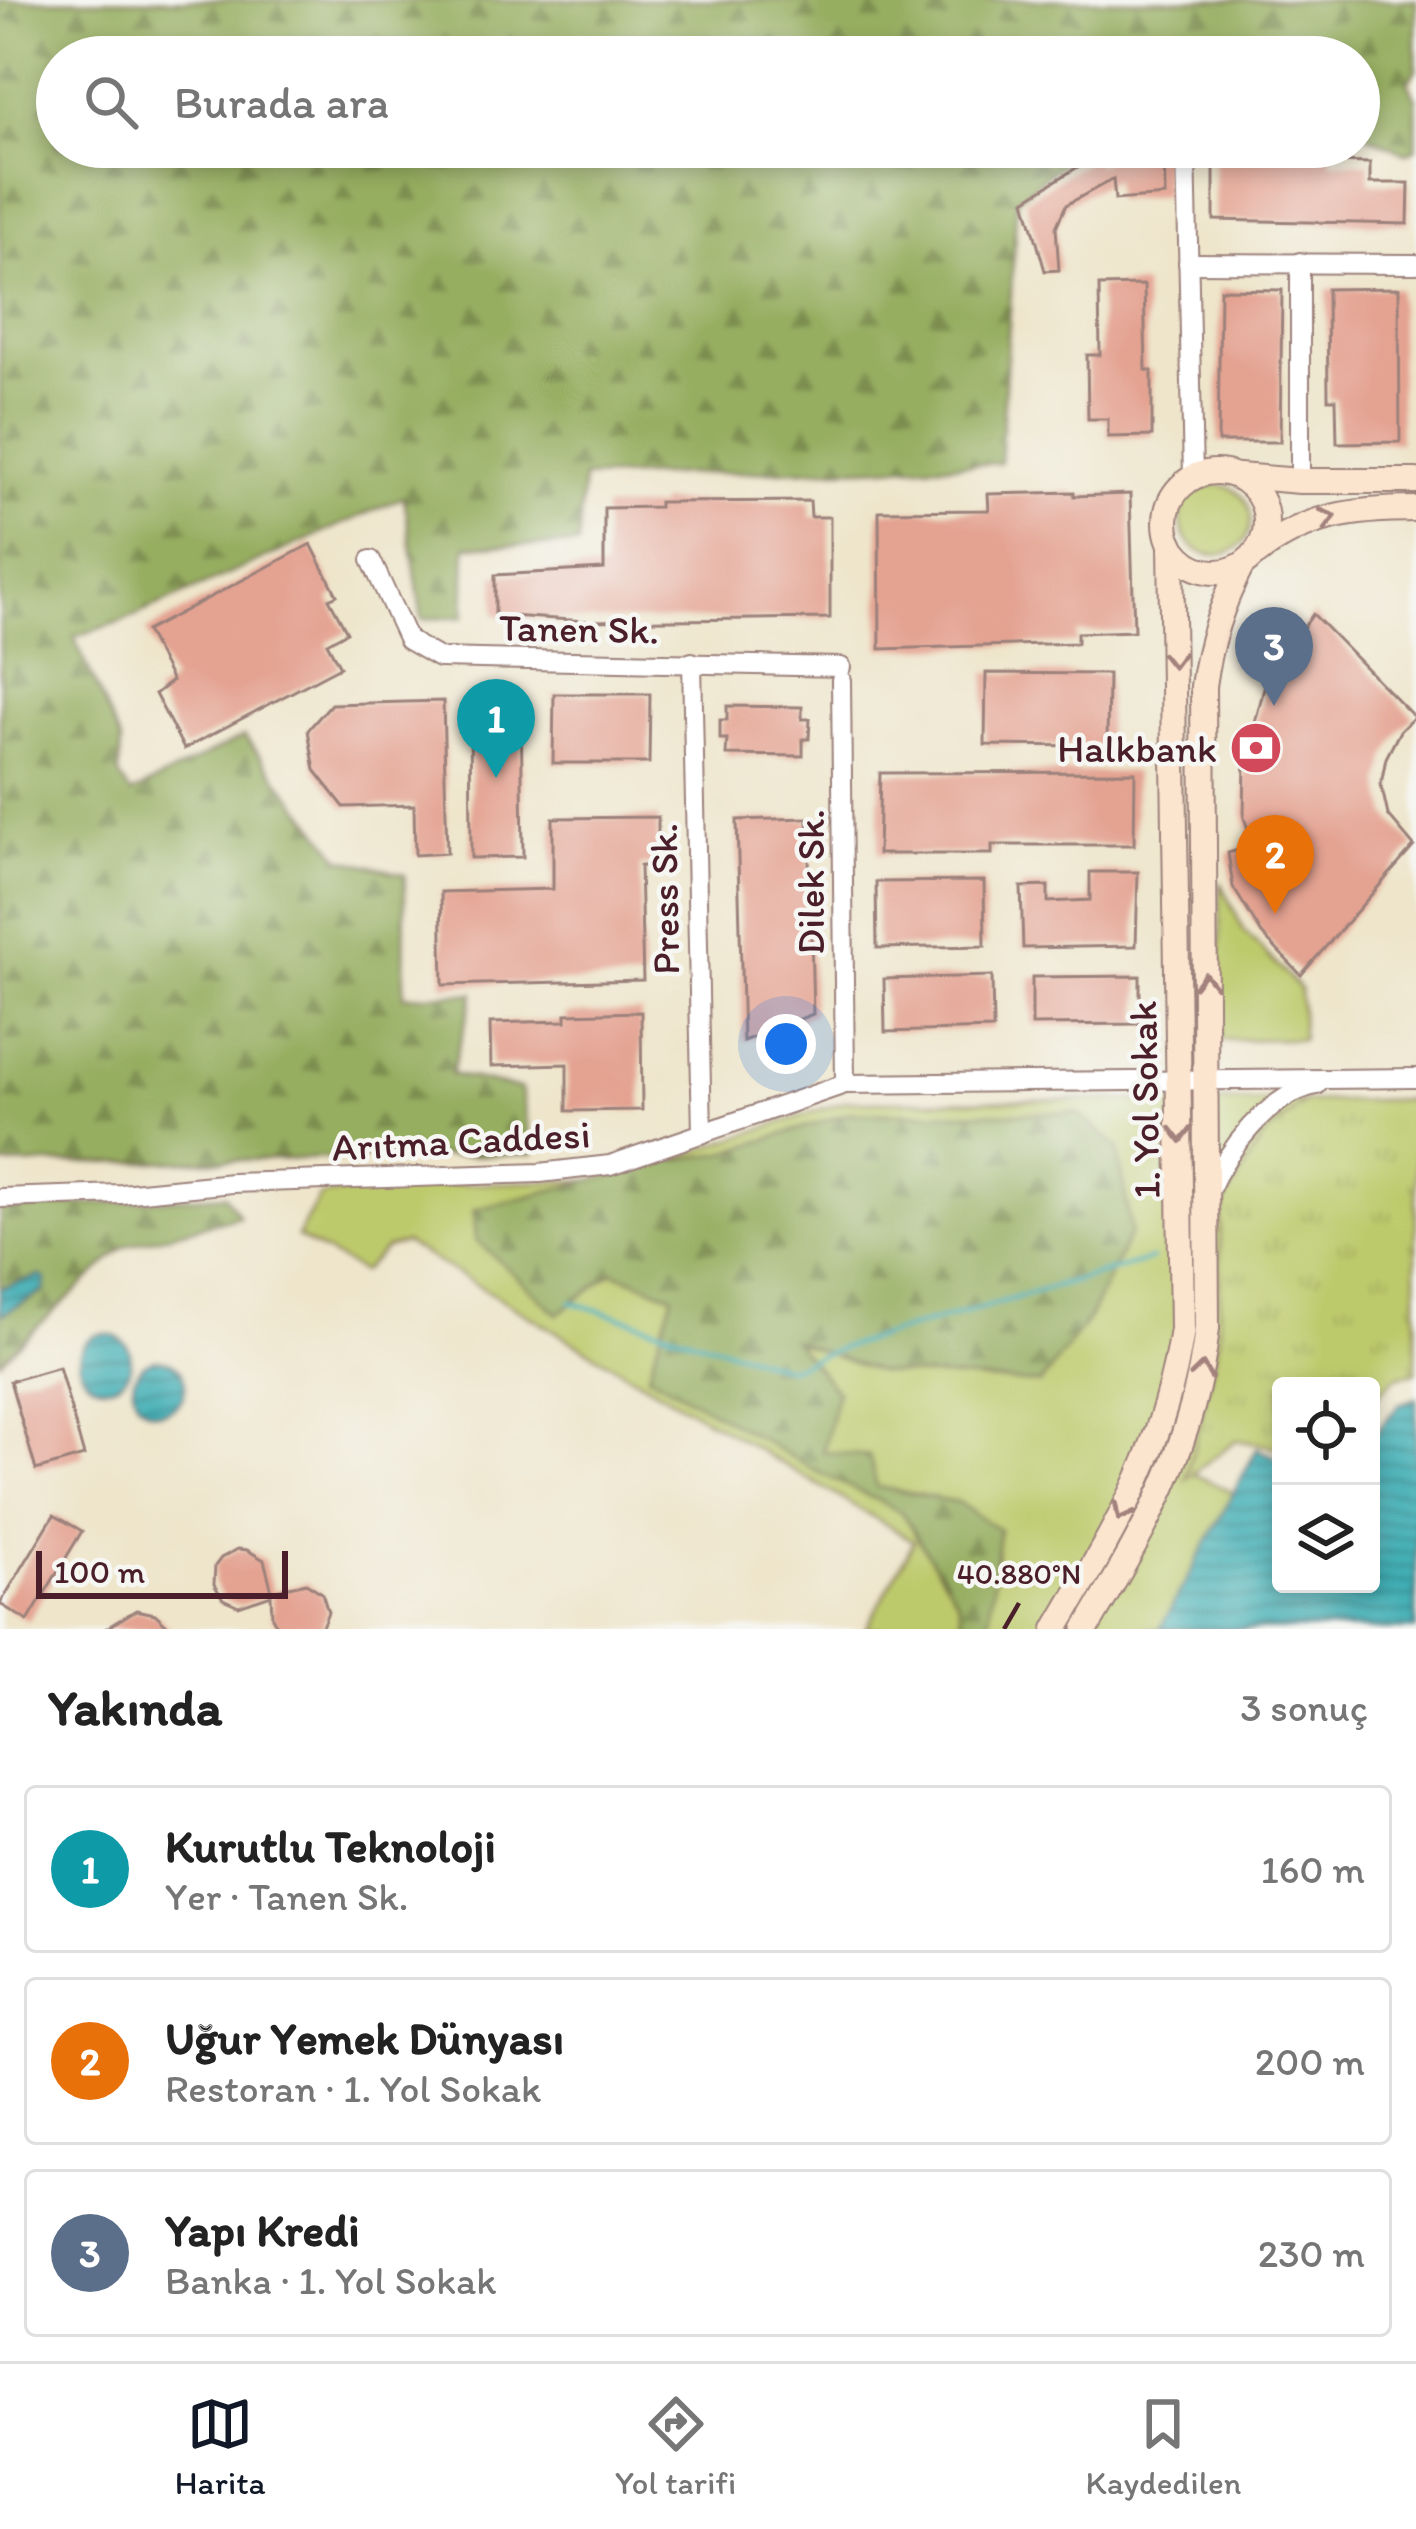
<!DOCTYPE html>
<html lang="tr">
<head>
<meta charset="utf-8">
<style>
  :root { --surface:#fff; --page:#f6f6f6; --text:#222; --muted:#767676; --line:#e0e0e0; --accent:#111827 }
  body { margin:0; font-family:Itim,sans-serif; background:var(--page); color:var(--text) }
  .controls { position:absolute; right:36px; bottom:36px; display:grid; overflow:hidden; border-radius:12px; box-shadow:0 6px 18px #0003 }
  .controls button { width:108px; height:108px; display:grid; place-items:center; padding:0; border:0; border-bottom:3px solid var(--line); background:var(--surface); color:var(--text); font:60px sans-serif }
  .scale { position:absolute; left:36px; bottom:30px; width:252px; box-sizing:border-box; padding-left:12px; border:6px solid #4a1f2b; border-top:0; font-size:33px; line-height:42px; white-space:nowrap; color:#4a1f2b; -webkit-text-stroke:9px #f6f6f2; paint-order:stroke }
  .you { position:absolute; left:786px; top:1044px; width:42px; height:42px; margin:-30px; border:9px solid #fff; border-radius:50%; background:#1a73e8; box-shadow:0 0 0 18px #1a73e833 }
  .badge { display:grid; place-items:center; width:78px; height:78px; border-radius:50%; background:var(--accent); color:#fff; font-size:39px; font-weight:700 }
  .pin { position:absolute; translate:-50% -99px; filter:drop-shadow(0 3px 6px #0008) }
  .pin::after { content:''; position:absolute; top:63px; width:42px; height:36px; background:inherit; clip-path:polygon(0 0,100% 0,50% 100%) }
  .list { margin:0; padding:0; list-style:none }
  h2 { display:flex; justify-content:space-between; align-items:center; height:156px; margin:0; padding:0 48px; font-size:51px }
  h2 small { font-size:39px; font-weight:400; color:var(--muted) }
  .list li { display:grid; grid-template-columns:78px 1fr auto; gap:36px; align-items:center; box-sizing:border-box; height:168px; margin:0 24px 24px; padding:0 24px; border:3px solid var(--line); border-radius:12px }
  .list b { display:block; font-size:45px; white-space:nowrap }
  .list p { margin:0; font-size:39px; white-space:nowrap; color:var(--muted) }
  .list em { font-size:39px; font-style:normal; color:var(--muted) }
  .icon { flex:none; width:66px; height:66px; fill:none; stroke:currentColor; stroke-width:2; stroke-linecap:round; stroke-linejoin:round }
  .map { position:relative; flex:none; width:1416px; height:1629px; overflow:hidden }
  .search { position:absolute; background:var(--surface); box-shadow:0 6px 18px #0003; left:36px; right:36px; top:36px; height:132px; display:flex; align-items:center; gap:30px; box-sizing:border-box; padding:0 42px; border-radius:66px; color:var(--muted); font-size:45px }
  .sheet { height:732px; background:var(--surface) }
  nav { display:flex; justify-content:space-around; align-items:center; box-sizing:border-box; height:168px; border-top:3px solid var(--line); background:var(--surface); font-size:33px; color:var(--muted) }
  nav a { display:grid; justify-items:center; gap:6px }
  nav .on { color:var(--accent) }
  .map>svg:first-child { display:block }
  .green { fill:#bdca6c; stroke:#84744c; stroke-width:3 }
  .forest { fill:url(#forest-firs); stroke:#706646; stroke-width:3 }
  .park { fill:url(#park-tufts); stroke:#84744c; stroke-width:3 }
  .water { fill:url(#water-rules); stroke:#42666e; stroke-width:3 }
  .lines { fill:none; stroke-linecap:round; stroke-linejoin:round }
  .stream { stroke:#3aacb2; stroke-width:4.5 }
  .building { fill:#e4a291 }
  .minor-casing { stroke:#9c827b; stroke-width:22 }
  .secondary-casing { stroke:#9c827b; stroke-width:28 }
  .minor { stroke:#fff; stroke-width:18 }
  .secondary { stroke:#fce5cf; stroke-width:24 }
  .oneway { stroke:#a3827d }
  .ticks { fill:none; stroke:#4a1f2b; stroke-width:4.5 }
  .labels { text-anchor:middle; stroke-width:9; stroke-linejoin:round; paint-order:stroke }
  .street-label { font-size:39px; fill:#4a1f2b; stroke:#f6f6f2 }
  .poi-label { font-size:39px; fill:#4a1f2b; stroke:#f6f6f2; text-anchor:end }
  .ticks-label { font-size:30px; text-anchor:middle; fill:#4a1f2b; stroke:#f6f6f2; stroke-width:9; stroke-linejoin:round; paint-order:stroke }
</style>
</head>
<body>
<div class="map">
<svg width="1416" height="1629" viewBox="0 0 1416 1629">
  <defs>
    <pattern id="forest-firs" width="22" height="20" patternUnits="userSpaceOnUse" patternTransform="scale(3)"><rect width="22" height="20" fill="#96ae60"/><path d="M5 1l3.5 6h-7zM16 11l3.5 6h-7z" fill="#7c8d4f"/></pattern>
    <pattern id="park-tufts" width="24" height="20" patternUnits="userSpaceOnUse" patternTransform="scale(3)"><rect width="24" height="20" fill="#bdca6c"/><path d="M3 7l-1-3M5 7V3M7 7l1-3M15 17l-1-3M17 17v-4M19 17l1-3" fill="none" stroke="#a4ad5e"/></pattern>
    <pattern id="water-rules" width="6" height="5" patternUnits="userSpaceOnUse" patternTransform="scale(3)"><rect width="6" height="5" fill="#3aacb2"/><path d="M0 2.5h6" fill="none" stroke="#338b91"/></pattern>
  </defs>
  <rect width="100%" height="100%" fill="#f6f6f2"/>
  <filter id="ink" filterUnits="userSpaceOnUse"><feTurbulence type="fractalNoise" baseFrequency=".00833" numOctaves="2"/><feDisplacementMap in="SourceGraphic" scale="24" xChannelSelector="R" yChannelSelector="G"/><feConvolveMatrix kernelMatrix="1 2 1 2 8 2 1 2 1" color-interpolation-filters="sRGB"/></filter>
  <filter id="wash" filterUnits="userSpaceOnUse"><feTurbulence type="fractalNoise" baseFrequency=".004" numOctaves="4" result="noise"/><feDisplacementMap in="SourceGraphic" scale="48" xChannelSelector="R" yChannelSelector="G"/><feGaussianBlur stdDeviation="2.7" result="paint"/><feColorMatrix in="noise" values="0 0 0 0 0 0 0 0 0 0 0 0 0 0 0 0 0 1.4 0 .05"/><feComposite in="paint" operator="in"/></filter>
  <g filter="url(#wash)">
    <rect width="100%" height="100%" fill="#eee5cb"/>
    <!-- green -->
    <g class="green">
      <circle cx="1216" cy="520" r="35"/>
      <path d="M1220,882L1244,931L1300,989L1302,1039L1221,1040Z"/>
      <path d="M1110,1100L1305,1102L1264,1136L1221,1208L1219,1340L1188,1471L1259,1505L1178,1629H866L914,1541L405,1243L386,1248L362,1272L297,1237L320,1196L383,1186L608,1180L846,1101Z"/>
    </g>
    <!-- forest -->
    <g class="forest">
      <path d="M0,0H1416V69L1408,82L1416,99V148L1406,153L1359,131V57H57V147H1082L1017,199L1000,463L583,478L578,545L466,546L464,617L422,619L404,497L127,619L74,637L121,742L119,775L131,794L244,736L341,858L405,875L404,996L474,993L451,1074L521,1089L533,1154L0,1165Z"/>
      <path d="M849,1113H1078L1118,1148L1131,1232L1089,1318L1040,1384L878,1372L794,1341L837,1392L823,1452L869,1456L877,1487L957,1502L999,1530L988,1629H964L959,1603L901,1512L814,1470L648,1374L673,1295L613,1272L558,1314L476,1240L474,1210L671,1160L725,1153Z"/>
      <path d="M225,1195L239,1216L125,1246L0,1361V1315L44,1292L40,1276L0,1288V1210Z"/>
    </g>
    <!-- park -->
    <path class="park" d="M1416,1099V1372L1396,1377L1371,1402V1386H1281V1448L1236,1440L1186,1479L1219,1340L1221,1208L1264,1136L1305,1102Z"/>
    <!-- water -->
    <g class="water">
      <path d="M40,1276L46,1279L44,1291L0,1315V1288Z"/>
      <circle cx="105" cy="1360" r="26"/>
      <circle cx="159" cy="1386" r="26"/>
      <path d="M1416,1398V1629H1160L1257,1449L1281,1459V1584H1371V1439L1399,1404Z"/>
    </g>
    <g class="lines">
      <!-- stream -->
      <path class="stream" d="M571,1302L789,1368L841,1348L1152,1259"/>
    </g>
    <g id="blocks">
      <!-- building -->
      <g class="building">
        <path d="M1129,147H1164L1165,196L1115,200L1113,179L1066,205L1056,227L1059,270L1045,271L1025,200L1092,158L1097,165Z"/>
        <path d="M1214,147H1331V162L1370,163V183H1409L1408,224L1214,220Z"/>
        <path d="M1144,285L1146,370L1152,371V436L1108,437V419H1088L1087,355H1100L1099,286Z"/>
        <path d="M1399,288L1400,442L1337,443L1336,399H1328L1327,289Z"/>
        <path d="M1220,289L1282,290L1280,442H1218Z"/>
        <path d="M1074,492V496L1130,494L1134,631L1077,633V643L880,649L879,511L989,510L988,494Z"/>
        <path d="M810,501L811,517H830V618L586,621L495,615V575L604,569V508L659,507V502Z"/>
        <path d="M311,544L337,595L329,599L347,632L327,643L340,667L184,749L155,694L172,681L146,631Z"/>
        <path d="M1313,614L1414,717L1400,731L1386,758L1381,784L1388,815L1414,846L1301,975L1262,934L1233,887L1228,853L1254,845L1244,818L1245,760L1267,677Z"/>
        <path d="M986,673L1108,674L1107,746L985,745Z"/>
        <path d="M554,694H650L649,763H553Z"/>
        <path d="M470,698H521L523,857L471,858Z"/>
        <path d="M443,701L447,853L415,855L414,805L344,807L315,770L308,730L331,704Z"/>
        <path d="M727,706L802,707V719H810L809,739H803V756L726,755L727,739H720V720H727Z"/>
        <path d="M1135,772L1134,845H992V854H878L880,773Z"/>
        <path d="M658,817V866H640L643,980L443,985L441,892L553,889V818Z"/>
        <path d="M808,818L813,1014L743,1041L737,820Z"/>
        <path d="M1090,872H1138L1136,946L1023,948L1021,887L1048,886V902L1090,900Z"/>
        <path d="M984,881L985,946L877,948L876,882Z"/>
        <path d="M992,976L993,1029L885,1032L884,979Z"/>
        <path d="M1140,976V1024L1032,1025V977Z"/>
        <path d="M641,1012L642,1110L567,1111V1064L491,1066L490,1023L566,1021V1014Z"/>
        <path d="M59,1367L84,1456L36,1470L10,1381Z"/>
        <path d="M54,1515L82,1531L28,1621L0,1604Z"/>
        <path d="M238,1549L247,1550L264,1560L272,1591L306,1583L322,1593L328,1612L321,1629H279L272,1617L271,1595L239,1606L223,1599L214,1584L215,1566L221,1558Z"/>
        <path d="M136,1610L155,1614L171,1629H105Z"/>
      </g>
    </g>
  </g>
  <g filter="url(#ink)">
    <use href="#blocks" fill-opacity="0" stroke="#9c827b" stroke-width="3"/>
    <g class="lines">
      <!-- minor casing -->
      <g class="minor-casing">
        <g id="minor">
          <path d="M1186,147L1193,478"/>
          <path d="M1300,262V481"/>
          <path d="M1188,263L1416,264"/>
          <path d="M371,560L408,640L439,658L841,667"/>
          <path d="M692,662L702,1134"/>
          <path d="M841,680L845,1084"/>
          <path d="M1208,1193C1227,1150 1269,1094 1317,1085"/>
          <path d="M0,1198L121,1194L232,1183L540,1173L610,1165L845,1084L1416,1078"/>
        </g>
      </g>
      <!-- secondary casing -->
      <g class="secondary-casing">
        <g id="secondary">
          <circle cx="1216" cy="522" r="50"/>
          <path d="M1239,476L1300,481H1416"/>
          <path d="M1256,554C1305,515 1356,509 1416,509"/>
          <path d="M1056,1629C1116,1527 1165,1449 1182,1329L1171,543"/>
          <path d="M1086,1629C1146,1528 1194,1448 1207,1328L1203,686C1209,642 1221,605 1242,565"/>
        </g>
      </g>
      <!-- minor -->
      <use href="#minor" class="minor"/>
      <!-- secondary -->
      <use href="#secondary" class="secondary"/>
    </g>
    <!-- one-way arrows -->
    <defs><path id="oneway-chevron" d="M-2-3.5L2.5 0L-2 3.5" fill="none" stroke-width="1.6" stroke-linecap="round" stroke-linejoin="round" transform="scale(3)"/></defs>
    <g class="oneway">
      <use href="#oneway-chevron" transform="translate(1328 518) rotate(-15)"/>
      <use href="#oneway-chevron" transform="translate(1173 660) rotate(89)"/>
      <use href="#oneway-chevron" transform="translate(1205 981) rotate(-91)"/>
      <use href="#oneway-chevron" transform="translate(1181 1134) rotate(90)"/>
      <use href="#oneway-chevron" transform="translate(1202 1371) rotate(-82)"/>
      <use href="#oneway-chevron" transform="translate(1122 1513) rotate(117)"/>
    </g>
  </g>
  <!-- ticks -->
  <path class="ticks" d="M1004,1629L1019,1603"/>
  <!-- icons -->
  <defs>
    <g id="bank-disc" transform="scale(2.7)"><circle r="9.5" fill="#d1495b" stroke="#f6f6f2"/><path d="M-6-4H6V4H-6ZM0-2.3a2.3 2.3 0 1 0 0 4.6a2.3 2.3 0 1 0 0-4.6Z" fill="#fff"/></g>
  </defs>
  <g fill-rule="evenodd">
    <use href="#bank-disc" x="1256" y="748"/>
  </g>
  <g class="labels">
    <!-- street labels -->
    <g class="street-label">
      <text transform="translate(579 628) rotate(1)" y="14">Tanen Sk.</text>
      <text transform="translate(810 882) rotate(-90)" y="14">Dilek Sk.</text>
      <text transform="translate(664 899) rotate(-91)" y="14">Press Sk.</text>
      <text transform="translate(1144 1100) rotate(-91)" y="14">1. Yol Sokak</text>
      <text transform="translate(461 1140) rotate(-3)" y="14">Arıtma Caddesi</text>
    </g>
    <!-- poi labels -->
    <g class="poi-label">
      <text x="1217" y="762">Halkbank</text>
    </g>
  </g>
  <g class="ticks-label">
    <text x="1019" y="1584">40.880°N</text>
  </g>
</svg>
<div class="controls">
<button><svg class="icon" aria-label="locate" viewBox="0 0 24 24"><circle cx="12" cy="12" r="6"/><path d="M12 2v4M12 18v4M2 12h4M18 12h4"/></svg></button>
<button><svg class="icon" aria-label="layers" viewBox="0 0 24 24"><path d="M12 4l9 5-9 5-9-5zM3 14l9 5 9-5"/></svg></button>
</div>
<div class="scale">100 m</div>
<div class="you"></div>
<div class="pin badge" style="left:496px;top:778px;background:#0f9aa8">1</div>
<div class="pin badge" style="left:1275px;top:914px;background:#e8710a">2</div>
<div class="pin badge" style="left:1274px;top:706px;background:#5c6f8a">3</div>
<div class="search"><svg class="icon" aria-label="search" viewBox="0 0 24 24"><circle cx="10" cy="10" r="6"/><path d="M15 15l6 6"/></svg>Burada ara</div>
</div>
<section class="sheet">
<h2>Yakında<small>3 sonuç</small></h2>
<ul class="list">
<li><span class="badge" style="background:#0f9aa8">1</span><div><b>Kurutlu Teknoloji</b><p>Yer · Tanen Sk.</p></div><em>160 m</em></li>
<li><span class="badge" style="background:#e8710a">2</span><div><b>Uğur Yemek Dünyası</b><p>Restoran · 1. Yol Sokak</p></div><em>200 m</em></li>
<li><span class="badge" style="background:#5c6f8a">3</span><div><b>Yapı Kredi</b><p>Banka · 1. Yol Sokak</p></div><em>230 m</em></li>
</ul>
</section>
<nav>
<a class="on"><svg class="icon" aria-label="map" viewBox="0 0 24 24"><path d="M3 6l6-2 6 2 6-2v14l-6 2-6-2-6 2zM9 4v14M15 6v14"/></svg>Harita</a>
<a><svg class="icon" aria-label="directions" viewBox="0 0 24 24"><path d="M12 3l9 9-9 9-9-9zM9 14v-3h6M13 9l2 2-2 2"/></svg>Yol tarifi</a>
<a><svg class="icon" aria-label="saved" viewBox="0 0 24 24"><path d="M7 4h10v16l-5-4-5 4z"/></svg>Kaydedilen</a>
</nav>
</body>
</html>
